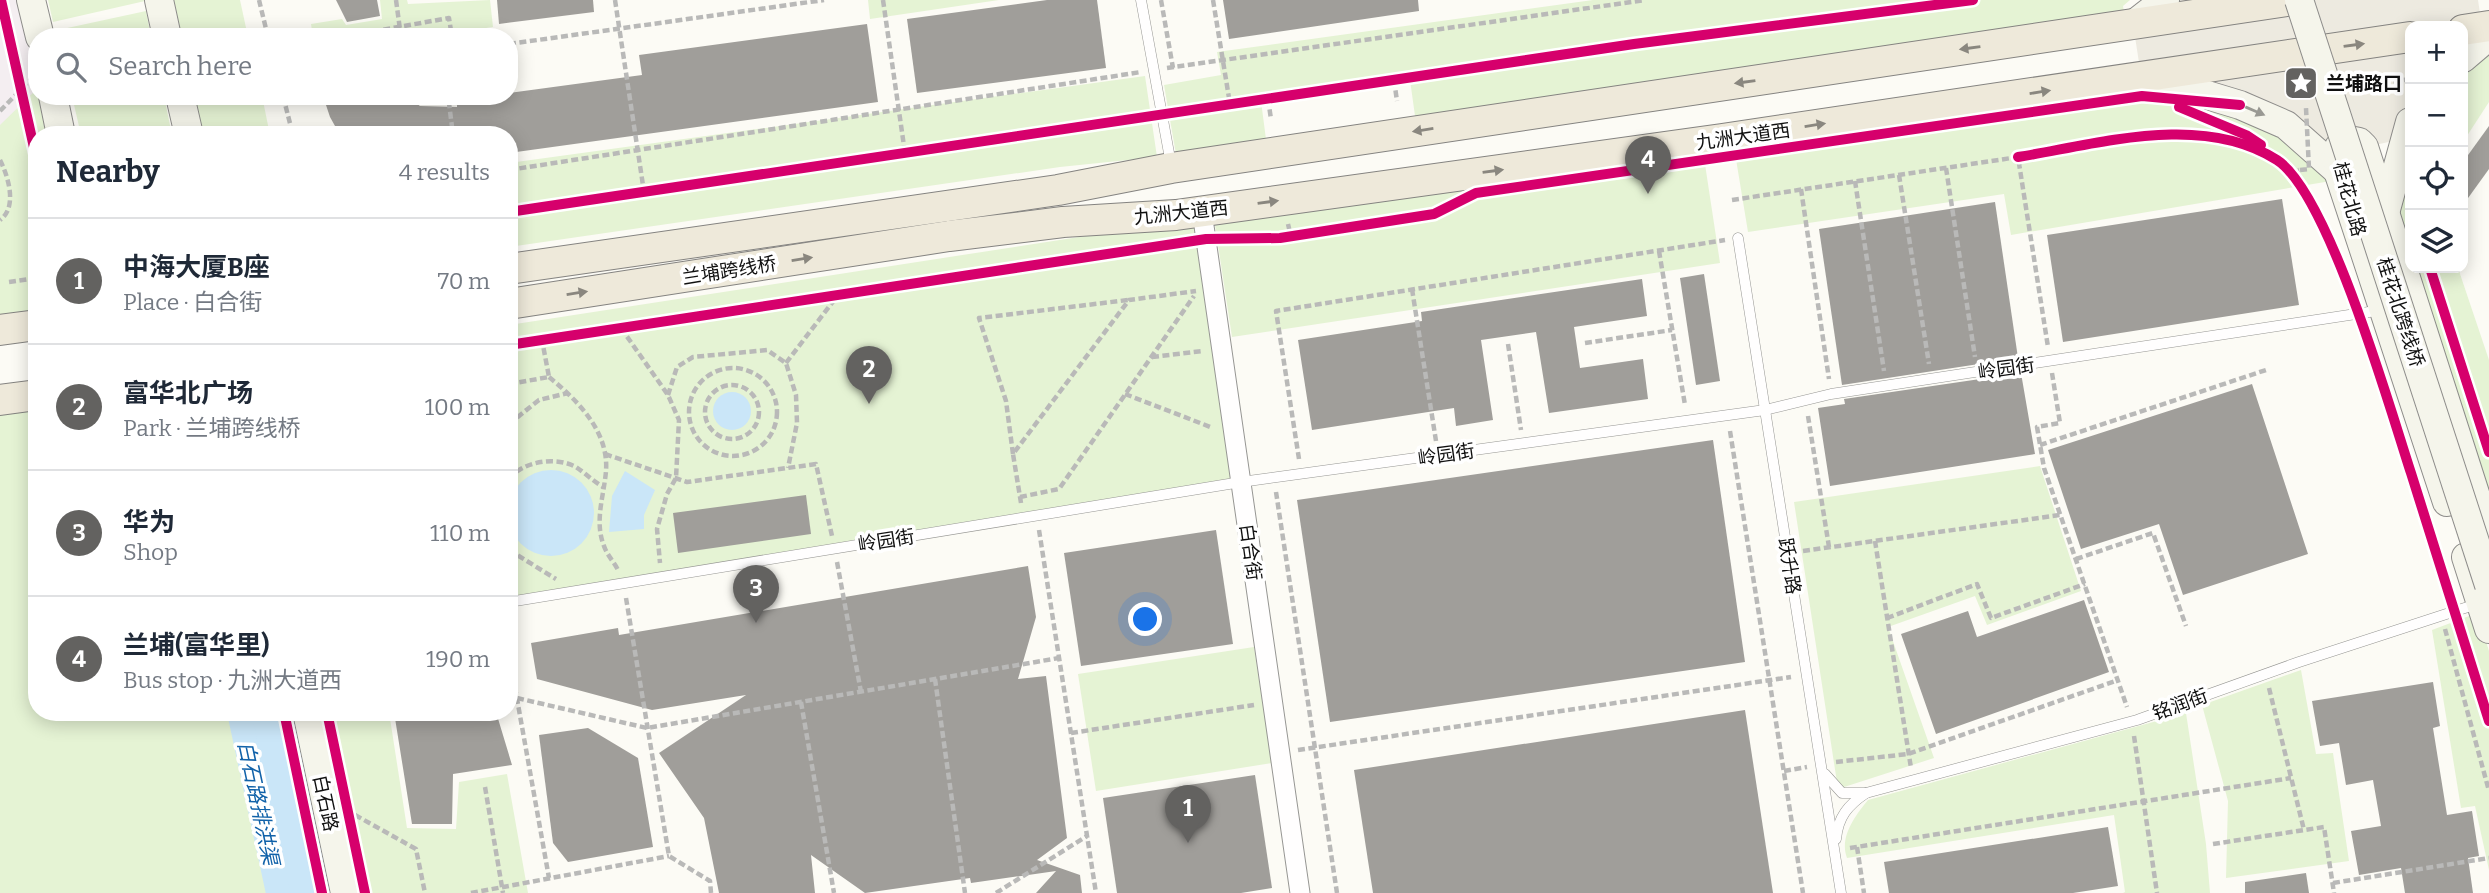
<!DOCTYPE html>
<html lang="en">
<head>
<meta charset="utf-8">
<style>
  :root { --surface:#fff; --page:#f2f2f3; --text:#1f2937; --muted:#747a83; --line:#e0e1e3; --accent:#636260 }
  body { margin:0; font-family:Bitter,"Noto Sans SC",serif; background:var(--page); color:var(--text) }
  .controls { position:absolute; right:21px; top:21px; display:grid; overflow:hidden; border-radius:14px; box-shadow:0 4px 18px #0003 }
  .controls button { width:63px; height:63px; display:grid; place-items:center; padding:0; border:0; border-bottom:2px solid var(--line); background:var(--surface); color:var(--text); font:35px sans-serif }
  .you { position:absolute; left:1146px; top:620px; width:24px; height:24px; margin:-18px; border:5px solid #fff; border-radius:50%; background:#1a73e8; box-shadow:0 0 0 10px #1a73e833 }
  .badge { display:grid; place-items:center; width:46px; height:46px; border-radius:50%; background:var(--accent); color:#fff; font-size:23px; font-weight:700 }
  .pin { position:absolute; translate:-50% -58px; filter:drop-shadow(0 2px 4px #0008) }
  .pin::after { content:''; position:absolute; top:37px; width:24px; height:21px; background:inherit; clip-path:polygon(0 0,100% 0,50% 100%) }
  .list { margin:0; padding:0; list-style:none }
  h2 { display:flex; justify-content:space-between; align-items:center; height:91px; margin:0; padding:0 28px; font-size:30px }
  h2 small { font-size:23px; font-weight:400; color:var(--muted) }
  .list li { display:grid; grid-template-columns:46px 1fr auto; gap:21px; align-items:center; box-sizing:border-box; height:126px; padding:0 28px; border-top:2px solid var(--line) }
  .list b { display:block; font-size:26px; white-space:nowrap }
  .list p { margin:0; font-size:23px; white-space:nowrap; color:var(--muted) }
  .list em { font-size:23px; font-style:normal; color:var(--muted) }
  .icon { flex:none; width:38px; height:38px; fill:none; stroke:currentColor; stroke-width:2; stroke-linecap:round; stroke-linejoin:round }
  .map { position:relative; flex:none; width:2489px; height:893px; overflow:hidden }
  .search { position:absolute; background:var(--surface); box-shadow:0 4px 18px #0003; left:28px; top:28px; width:490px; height:77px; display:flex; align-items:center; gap:18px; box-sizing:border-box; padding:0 24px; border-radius:28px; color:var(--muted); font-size:26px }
  .panel { position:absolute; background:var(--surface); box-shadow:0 4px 18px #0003; left:28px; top:126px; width:490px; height:595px; border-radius:28px }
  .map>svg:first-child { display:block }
  .industrial { fill:#f4eef1 }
  .green { fill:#e5f3d4 }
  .plaza { fill:#edeae0 }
  .water { fill:#cae6f8 }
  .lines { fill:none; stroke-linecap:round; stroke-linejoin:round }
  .canal { stroke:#cae6f8; stroke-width:24 }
  .building { fill:#a09e9a }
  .service-casing { stroke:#969693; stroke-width:11 }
  .minor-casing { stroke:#969693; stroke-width:21 }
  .secondary-casing { stroke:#8d8c8a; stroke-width:30 }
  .primary-casing { stroke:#848380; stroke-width:32 }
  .path { stroke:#b9b9b8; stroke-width:4.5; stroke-dasharray:7 3.5; stroke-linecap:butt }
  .service { stroke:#fffefe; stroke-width:10 }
  .minor { stroke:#fffefe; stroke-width:19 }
  .secondary { stroke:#f5f5eb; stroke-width:28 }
  .primary { stroke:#eee9da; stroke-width:30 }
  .secondary-bridge-casing { stroke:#8d8c8a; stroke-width:30; stroke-linecap:butt }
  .path-bridge { stroke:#b9b9b8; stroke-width:4.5; stroke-dasharray:7 3.5; stroke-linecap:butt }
  .secondary-bridge { stroke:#f5f5eb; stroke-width:28 }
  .cycleway-casing { stroke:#fff; stroke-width:15 }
  .cycleway { stroke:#d6006c; stroke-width:10 }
  .oneway { fill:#8a877f }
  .oneway2 { fill:#999993 }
  .labels { text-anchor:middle; stroke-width:7; stroke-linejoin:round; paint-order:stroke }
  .poi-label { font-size:19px; font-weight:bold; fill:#101010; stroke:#fff; text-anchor:start }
  .street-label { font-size:19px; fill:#101010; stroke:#fff }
  .water-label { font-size:21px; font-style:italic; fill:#1162a9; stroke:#fff }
</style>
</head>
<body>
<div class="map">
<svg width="2489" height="893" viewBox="0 0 2489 893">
  <rect width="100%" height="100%" fill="#fcfbf5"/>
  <!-- industrial -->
  <path class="industrial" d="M0,0H31L37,37V135L0,330Z"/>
  <!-- green -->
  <g class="green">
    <path d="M48,0H145V1L53,22Z"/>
    <path d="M164,0H240L248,37H172Z"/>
    <path d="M380,0H407L408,4L490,0L493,27L458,32V37H313L311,24L342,19L346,25L382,19Z"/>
    <path d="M868,0H999L870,19Z"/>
    <path d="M1593,0H2130L2123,6L2125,19L1416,123L1410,80L1261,101L1267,147L1177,160L1164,85L1221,75L1217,52Z"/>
    <path d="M146,11L151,37H59L58,30Z"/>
    <path d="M2489,42V102L2463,142V64Z"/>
    <path d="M1145,76L1157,157L1060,167L509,247V163Z"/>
    <path d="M2140,86L2282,134L2331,181L2011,235L2004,194L1748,232L1734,147Z"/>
    <path d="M37,89L48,135H37V314L0,323V125Z"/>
    <path d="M72,96H164L172,135H81Z"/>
    <path d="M185,96H262L270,135H194Z"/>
    <path d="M2410,141V268H2458L2489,360V510L2391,213Z"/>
    <path d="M1703,151L1720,263L1232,337L1215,225Z"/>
    <path d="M1202,218L1240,482L509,602V325Z"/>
    <path d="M37,396V712H238L276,893H0V401Z"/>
    <path d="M2040,466L2081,591L1987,625L1975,596L1888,627L1934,758L1838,789L1794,502Z"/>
    <path d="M2477,613L2489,651V870L2475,806L2461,808L2432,630Z"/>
    <path d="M1254,647L1272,763L1096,791L1078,674Z"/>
    <path d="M2301,670L2316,754L2333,753L2349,861L2226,878L2228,801L2202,705Z"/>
    <path d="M320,712H389L407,828L456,829L459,782L507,774L528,893H358Z"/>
    <path d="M2186,713L2206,844L2210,893H2123L2125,892L2114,815L1847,858C1839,837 1855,816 1868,800Z"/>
  </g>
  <!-- plaza -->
  <path class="plaza" d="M2143,0H2478L2483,34L2463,26H2410V105L2398,140L2328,155L2140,69L2131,11Z"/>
  <!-- water -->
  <g class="water">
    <circle cx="732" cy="411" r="19"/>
    <circle cx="551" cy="513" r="43"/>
    <path d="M625,471L655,490L644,515V529L609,532L612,496Z"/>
    <path d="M240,712H307L345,893H279Z"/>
  </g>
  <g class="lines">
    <!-- canal -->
    <path class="canal" d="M239,712L278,893"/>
  </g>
  <!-- building -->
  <g class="building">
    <path d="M336,0H377L380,16L347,22Z"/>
    <path d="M497,0H593L594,12L499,24Z"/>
    <path d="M1047,0H1097L1106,68L917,93L907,19Z"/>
    <path d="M1223,0H1418L1419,11L1229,39Z"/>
    <path d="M867,24L878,102L509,153V135H340L330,117L323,96H406L420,106L457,107V100L509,96V93L642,75L639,55Z"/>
    <path d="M2489,126V169L2463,205V162Z"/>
    <path d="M2282,199L2299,305L2063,342L2047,235Z"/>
    <path d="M1995,202L2018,358L1842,385L1819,229Z"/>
    <path d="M1704,274L1720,381L1696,385L1680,278Z"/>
    <path d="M1642,279L1647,316L1574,327L1580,368L1643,359L1648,399L1549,413L1536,332L1481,340L1493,420L1456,426L1454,408L1312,430L1298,340L1422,321L1421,312Z"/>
    <path d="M2021,373L2035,454L1830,486L1818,408L1845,404L1844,399Z"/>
    <path d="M2252,384L2308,554L2183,595L2159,524L2081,549L2048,450Z"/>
    <path d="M1713,440L1745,662L1330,722L1297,500Z"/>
    <path d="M806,495L811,534L678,553L673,513Z"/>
    <path d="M1216,530L1233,644L1081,666L1064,553Z"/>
    <path d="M1028,566L1036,617L1018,679L1046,676L1067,838L1037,860L1080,875L1082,893H1036L1056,871L971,883L970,878L865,893L811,855L815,893H719L704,818L659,753L746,695L652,710L537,679L531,643L618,628L619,635Z"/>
    <path d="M2084,600L2109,672L1936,734L1901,634L1968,611L1977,637Z"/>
    <path d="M2433,682L2440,726L2433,728L2447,815L2472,811L2479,856L2468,858L2473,893H2405L2401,868L2359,875L2351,831L2381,826L2373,780L2346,785L2339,743L2320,746L2312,701Z"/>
    <path d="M1745,710L1773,893H1373L1354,770Z"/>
    <path d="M394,712H496L512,765L453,774L452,824H412Z"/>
    <path d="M588,728L638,758L653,847L568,862L553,843L539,735Z"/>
    <path d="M1255,775L1272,888L1241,893H1117L1103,798Z"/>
    <path d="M2108,827L2118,886L2073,893H1889L1884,862Z"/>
    <path d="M2306,873L2309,893H2245V882Z"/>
  </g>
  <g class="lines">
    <!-- service casing -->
    <g class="service-casing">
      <g id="service">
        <path d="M1141,0L1171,164"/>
        <path d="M1738,238L1841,893"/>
        <path d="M509,602L1241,482L1765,410L1831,394L2382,310"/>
        <path d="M1825,774L1842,793H1866C1848,805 1838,817 1836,839"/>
        <path d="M1866,793L2137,720L2299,662L2477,604"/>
      </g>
    </g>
    <!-- minor casing -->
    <g class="minor-casing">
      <path id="minor" d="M1202,212L1300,893"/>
    </g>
    <!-- secondary casing -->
    <g class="secondary-casing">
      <g id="secondary">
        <path d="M31,0L40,37"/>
        <path d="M159,0L167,37"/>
        <path d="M2134,24L2165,0"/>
        <path d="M2463,58L2489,36"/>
        <path d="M2144,76L2240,105L2286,125L2338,171"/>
        <path d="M53,96L61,135"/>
        <path d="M180,96L189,135"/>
        <path d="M2385,213L2410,122"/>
        <path d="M2447,502L2338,171L2339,147L2349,140L2359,142L2364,147L2489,537"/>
        <path d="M2466,557L2489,629"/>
        <path d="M307,712L345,893"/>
      </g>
    </g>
    <!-- primary casing -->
    <g class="primary-casing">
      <g id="primary">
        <path d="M2463,30L2489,26"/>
        <path d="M509,269L1058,190L1171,168L2294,0"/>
        <path d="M509,304L949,236L1063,222L1176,215L1722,139L2410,37"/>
        <path d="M0,330L37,325"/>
        <path d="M0,400L37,395"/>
      </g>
    </g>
    <!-- path -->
    <g class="path">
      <path d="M259,0L268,37"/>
      <path d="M396,0L401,37"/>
      <path d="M615,0L644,192"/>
      <path d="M883,0L905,153"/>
      <path d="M1161,0L1173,68"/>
      <path d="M1213,0L1230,104"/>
      <path d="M1929,0L1930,6"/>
      <path d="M342,37L449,18L452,37"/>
      <path d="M509,44L824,0"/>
      <path d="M1167,68L1645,0"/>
      <path d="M1394,80L1397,101"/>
      <path d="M2352,89L2410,79"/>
      <path d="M283,96L293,135"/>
      <path d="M439,96L449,103L453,135"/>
      <path d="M1268,99L1271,119"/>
      <path d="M0,111L37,73"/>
      <path d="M0,160C8,176 18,207 0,220"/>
      <path d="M1946,168L1975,357"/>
      <path d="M509,170L1141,72"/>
      <path d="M2288,173L2299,170"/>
      <path d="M1899,175L1929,364"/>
      <path d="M1855,181L1884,371"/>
      <path d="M1801,189L1829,379"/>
      <path d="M1732,200L2018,157L2048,347"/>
      <path d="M1288,224L1291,237"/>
      <path d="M1659,251L1685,405"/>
      <path d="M9,282L37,278"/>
      <path d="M1412,289L1436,441"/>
      <path d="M621,328L668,395L679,420L676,478L667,494L657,529L660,563"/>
      <path d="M1585,343L1672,330"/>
      <path d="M1508,344L1521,430"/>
      <path d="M1152,357L1202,351"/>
      <path d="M786,363L838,295"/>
      <circle cx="733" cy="412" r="44"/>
      <path d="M2052,373L2060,423L2037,427L2044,468L2127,707"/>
      <path d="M549,377C577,400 609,431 606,471C604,496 594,521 604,546C607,555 614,562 618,570"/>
      <path d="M509,384L549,377L542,340"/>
      <circle cx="732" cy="412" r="27"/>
      <path d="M1125,394L1213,428"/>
      <path d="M668,395L677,367L693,357L767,350L786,363L796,395L797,423L788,468"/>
      <path d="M1808,416L1829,547"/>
      <path d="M509,424L539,400L568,393"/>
      <path d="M1730,431L1803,893"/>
      <path d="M2040,445L2269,369"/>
      <path d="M605,454L687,482L816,464L832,536"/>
      <path d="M1013,454L1006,401L979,318L1128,300"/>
      <path d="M1299,459L1276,311L1725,240"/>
      <path d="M509,479C523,461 556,456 576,467C585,473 593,481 603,487"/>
      <path d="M1276,492L1337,893"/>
      <path d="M1020,497L1059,489L1194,296"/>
      <path d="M1021,503L1013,454L1129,300L1196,291"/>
      <path d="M1039,530L1096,893"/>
      <path d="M1875,541L1911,768"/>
      <path d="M509,550L556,579"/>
      <path d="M1803,551L2060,515"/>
      <path d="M2076,559L2153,533L2186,626"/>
      <path d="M837,562L861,692"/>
      <path d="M626,598L669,856L710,881L711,893"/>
      <path d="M1887,618L1977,584L1991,618L2085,584"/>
      <path d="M2445,629L2489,791"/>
      <path d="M509,679L514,682L549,878"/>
      <path d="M935,679L965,893"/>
      <path d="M2269,688L2304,830"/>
      <path d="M517,698L647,728L1059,658"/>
      <path d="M801,702L834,893"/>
      <path d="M1071,733L1254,705"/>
      <path d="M2134,736L2157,893"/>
      <path d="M1298,750L1791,677"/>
      <path d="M1836,762L1908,754L2118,680"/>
      <path d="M1784,771L1807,767"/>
      <path d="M485,787L503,893"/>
      <path d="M355,815L416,849L425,893"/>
      <path d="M2213,844L2324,827L2334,893"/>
      <path d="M1857,847L1864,893"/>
      <path d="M1850,848L2291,778"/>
      <path d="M2333,883L2489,858"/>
      <path d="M471,893L669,856"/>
      <path d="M996,893L1087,836"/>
    </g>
    <!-- service -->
    <use href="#service" class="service"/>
    <!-- minor -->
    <use href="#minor" class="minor"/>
    <!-- secondary -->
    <use href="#secondary" class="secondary"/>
    <!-- primary -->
    <use href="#primary" class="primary"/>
    <!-- secondary-bridge casing -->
    <g class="secondary-bridge-casing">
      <path id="secondary-bridge" d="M2299,0L2489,585"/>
    </g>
    <!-- path-bridge -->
    <path class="path-bridge" d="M2300,170L2309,169L2306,108"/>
    <!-- secondary-bridge -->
    <use href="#secondary-bridge" class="secondary-bridge"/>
    <!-- cycleway casing -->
    <g class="cycleway-casing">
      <g id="cycleway">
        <path d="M1,0L37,161"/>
        <path d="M2179,107L2246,135L2261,145"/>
        <path d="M2018,157C2098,144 2202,112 2277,160C2329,194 2390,409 2411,473C2437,556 2463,638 2489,721"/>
        <path d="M509,212L1634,44L1973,0"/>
        <path d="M2430,268L2489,452"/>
        <path d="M509,345L1206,239L1280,238L1434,214L1476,193L2142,96L2240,105"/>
        <path d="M284,712L322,893"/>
        <path d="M327,712L365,893"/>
      </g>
    </g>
    <!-- cycleway -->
    <use href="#cycleway" class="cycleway"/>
  </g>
  <!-- one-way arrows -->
  <defs><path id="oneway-solid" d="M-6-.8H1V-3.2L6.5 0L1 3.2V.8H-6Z" transform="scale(1.75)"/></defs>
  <g class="oneway">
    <use href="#oneway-solid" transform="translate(2354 45) rotate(-8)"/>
    <use href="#oneway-solid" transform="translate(1970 48) rotate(172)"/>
    <use href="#oneway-solid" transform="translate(1745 82) rotate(172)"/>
    <use href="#oneway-solid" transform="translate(2040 92) rotate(-9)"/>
    <use href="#oneway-solid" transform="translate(1815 125) rotate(-9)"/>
    <use href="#oneway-solid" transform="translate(1423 130) rotate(171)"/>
    <use href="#oneway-solid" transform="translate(1493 171) rotate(-8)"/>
    <use href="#oneway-solid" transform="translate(1268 202) rotate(-8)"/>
    <use href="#oneway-solid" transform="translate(802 259) rotate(-9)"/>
    <use href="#oneway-solid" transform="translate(577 293) rotate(-9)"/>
  </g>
  <use class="oneway2" href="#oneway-solid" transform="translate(2255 111) rotate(23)"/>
  <!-- icons -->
  <defs>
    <g id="sight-square" transform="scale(1.75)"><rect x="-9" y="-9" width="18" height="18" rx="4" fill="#636260" stroke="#fff"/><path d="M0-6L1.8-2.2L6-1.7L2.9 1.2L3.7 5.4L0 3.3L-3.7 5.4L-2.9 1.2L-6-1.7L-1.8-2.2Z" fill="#fff"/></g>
  </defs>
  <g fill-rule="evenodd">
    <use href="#sight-square" x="2301" y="83"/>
  </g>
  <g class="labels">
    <!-- poi labels -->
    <g class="poi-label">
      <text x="2326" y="90">兰埔路口</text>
    </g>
    <!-- street labels -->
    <g class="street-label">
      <text transform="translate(1743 136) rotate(-8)" y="7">九洲大道西</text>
      <text transform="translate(2350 199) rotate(75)" y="7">桂花北路</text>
      <text transform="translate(1181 212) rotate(-6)" y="7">九洲大道西</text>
      <text transform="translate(729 270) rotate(-9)" y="7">兰埔跨线桥</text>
      <text transform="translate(2401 312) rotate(72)" y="7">桂花北跨线桥</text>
      <text transform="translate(2006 368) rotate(-8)" y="7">岭园街</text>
      <text transform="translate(1446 454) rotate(-8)" y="7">岭园街</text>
      <text transform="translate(886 540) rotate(-9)" y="7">岭园街</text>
      <text transform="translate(1251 552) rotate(82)" y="7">白合街</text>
      <text transform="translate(1790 566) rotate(81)" y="7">跃升路</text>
      <text transform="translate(2180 704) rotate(-20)" y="7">铭润街</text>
      <text transform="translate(326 803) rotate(78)" y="7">白石路</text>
    </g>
    <!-- water labels -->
    <g class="water-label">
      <text transform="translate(258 803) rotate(78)" y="7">白石路排洪渠</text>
    </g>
  </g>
</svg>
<div class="controls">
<button>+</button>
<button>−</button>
<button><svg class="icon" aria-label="locate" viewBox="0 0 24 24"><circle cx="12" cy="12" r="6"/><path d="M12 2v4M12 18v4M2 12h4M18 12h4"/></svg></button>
<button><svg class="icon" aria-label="layers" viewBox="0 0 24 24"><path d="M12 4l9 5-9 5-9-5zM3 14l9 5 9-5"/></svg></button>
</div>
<div class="you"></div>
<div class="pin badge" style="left:1188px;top:843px">1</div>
<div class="pin badge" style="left:869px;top:404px">2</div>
<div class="pin badge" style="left:756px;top:623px">3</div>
<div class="pin badge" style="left:1648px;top:194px">4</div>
<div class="search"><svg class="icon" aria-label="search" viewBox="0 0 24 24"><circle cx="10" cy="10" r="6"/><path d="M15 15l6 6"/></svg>Search here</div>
<section class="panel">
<h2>Nearby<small>4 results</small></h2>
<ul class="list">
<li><span class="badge">1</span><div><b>中海大厦B座</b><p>Place · 白合街</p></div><em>70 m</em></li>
<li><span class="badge">2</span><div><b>富华北广场</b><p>Park · 兰埔跨线桥</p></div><em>100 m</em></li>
<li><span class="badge">3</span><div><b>华为</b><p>Shop</p></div><em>110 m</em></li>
<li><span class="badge">4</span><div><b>兰埔(富华里)</b><p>Bus stop · 九洲大道西</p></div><em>190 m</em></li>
</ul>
</section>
</div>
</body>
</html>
